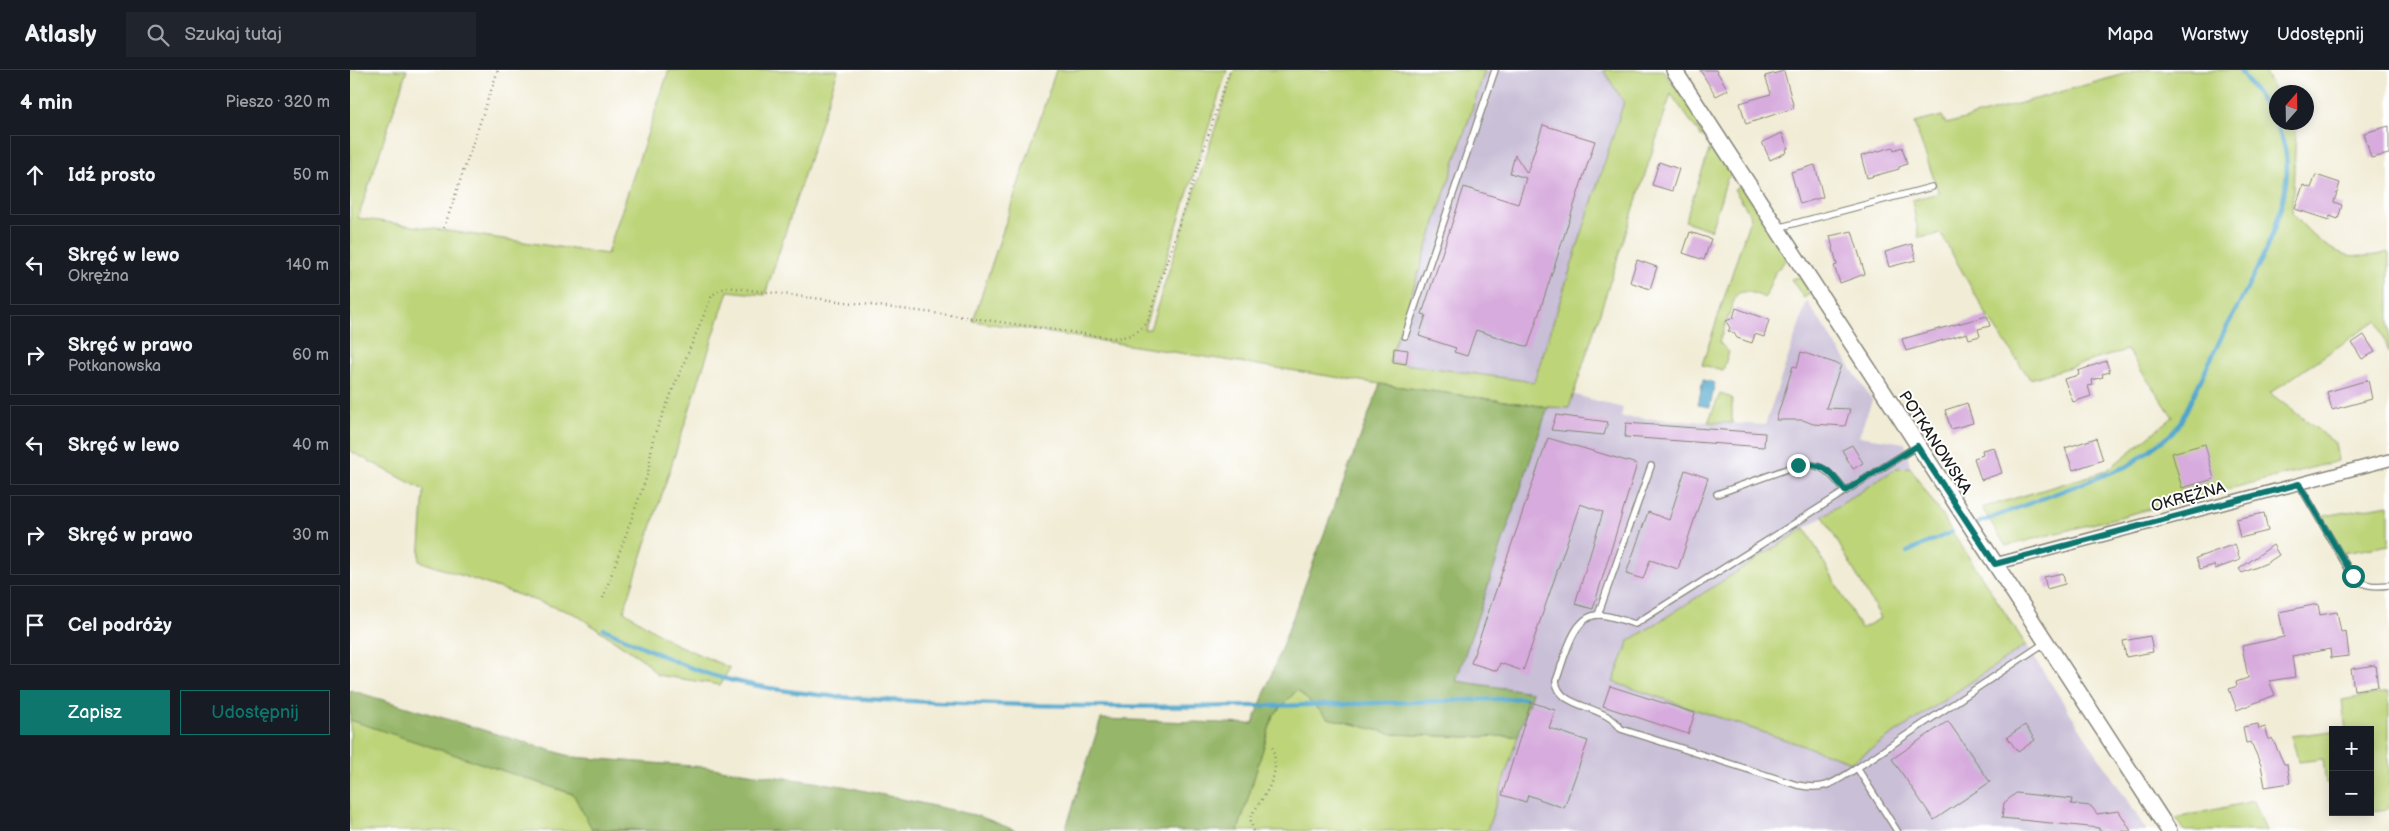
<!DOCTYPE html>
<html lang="pl">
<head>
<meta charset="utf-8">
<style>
  :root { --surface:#171b24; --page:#20242c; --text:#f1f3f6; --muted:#9ea1a6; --line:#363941; --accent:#0f766e }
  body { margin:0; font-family:"Balsamiq Sans",sans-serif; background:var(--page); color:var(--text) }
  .controls { position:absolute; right:15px; bottom:15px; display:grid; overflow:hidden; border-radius:0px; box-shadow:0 2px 12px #0003 }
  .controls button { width:45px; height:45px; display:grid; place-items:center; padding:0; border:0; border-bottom:1px solid var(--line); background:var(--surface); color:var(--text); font:25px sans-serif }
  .compass { position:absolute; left:1919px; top:15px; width:45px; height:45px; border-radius:50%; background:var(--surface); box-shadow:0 2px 12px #0003; rotate:20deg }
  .stop { position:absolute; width:15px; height:15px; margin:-11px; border:4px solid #0f766e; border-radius:50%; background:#fff }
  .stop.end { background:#0f766e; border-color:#fff; box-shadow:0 1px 5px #0008 }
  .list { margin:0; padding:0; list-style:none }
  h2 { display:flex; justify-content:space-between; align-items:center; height:65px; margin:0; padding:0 20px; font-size:21px }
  h2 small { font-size:16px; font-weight:400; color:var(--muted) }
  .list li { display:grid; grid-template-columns:32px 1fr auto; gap:15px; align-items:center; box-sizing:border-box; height:80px; margin:0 10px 10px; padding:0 10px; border:1px solid var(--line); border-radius:0px }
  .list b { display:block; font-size:19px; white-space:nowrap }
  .list p { margin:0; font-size:16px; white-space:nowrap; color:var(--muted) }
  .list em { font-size:16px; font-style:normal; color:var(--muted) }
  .actions { display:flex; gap:10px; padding:15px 20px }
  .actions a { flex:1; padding:11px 0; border:1px solid var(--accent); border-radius:0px; text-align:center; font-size:18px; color:var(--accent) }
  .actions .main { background:var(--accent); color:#fff }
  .icon { flex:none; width:28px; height:28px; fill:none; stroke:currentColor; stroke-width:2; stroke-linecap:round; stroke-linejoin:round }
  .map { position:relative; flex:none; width:2039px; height:761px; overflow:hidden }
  header { display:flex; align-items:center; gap:30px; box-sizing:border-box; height:70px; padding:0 25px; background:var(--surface); border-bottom:1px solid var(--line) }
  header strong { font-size:24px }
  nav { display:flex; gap:28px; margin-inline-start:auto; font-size:18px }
  .search { width:350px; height:45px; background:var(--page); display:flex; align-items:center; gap:12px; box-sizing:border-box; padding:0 18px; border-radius:0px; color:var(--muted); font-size:19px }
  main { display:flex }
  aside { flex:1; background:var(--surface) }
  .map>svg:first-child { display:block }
  .industrial { fill:#c9bfd7 }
  .green { fill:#bdd479; stroke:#6c784a }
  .forest { fill:#96b669; stroke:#596942 }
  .water { fill:#4ea5cb; stroke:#356074 }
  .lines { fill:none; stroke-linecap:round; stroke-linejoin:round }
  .stream { stroke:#4ea5cb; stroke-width:4.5 }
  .building { fill:#d7abdd }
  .service-casing { stroke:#868478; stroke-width:8 }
  .minor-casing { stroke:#868478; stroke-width:14 }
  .tertiary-casing { stroke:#868478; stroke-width:18 }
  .path { stroke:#868478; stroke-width:2.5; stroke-dasharray:1 4; stroke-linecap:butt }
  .service { stroke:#fff; stroke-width:5.5 }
  .minor { stroke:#fff; stroke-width:11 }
  .tertiary { stroke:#fff; stroke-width:15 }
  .route { stroke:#0f766e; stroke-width:6 }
  .labels { text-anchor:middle; stroke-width:4; stroke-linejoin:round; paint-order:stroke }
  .street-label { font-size:16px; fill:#1c1c1c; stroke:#fff }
</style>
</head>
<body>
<header>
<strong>Atlasly</strong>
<div class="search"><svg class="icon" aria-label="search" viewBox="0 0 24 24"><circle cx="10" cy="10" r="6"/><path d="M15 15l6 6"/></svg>Szukaj tutaj</div>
<nav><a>Mapa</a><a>Warstwy</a><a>Udostępnij</a></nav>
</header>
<main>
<aside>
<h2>4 min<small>Pieszo · 320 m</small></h2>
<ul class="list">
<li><svg class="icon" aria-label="ahead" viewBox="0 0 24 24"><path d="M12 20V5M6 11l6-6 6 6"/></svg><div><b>Idź prosto</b></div><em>50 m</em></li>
<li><svg class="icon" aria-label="left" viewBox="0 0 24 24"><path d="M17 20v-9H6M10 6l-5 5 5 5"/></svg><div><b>Skręć w lewo</b><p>Okrężna</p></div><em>140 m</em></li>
<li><svg class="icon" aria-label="right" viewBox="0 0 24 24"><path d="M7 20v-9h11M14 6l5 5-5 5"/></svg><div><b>Skręć w prawo</b><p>Potkanowska</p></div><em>60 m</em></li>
<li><svg class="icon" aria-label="left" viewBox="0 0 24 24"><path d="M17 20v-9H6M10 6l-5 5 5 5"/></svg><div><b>Skręć w lewo</b></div><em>40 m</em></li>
<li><svg class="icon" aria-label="right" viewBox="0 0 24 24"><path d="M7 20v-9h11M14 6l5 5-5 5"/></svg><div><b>Skręć w prawo</b></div><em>30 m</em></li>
<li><svg class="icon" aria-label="arrive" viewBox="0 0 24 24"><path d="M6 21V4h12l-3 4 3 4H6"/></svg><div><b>Cel podróży</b></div></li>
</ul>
<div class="actions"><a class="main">Zapisz</a><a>Udostępnij</a></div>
</aside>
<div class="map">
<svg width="2039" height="761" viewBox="0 0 2039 761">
  <rect width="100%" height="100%" fill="#fff"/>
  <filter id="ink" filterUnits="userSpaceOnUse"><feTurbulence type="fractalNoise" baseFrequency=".02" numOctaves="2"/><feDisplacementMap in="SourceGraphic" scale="10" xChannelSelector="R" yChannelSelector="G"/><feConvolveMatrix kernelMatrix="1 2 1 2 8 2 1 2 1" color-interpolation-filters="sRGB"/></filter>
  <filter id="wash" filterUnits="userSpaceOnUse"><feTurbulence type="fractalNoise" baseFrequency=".0096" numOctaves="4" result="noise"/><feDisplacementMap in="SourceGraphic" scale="20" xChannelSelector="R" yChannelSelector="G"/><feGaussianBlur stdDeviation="1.12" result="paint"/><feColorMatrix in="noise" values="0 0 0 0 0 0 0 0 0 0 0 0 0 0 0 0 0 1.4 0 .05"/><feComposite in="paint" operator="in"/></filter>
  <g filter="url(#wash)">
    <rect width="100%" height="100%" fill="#f1ecd5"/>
    <!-- industrial -->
    <g class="industrial">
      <path d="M1135,0H1285L1184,312L1039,292Z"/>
      <path d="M1457,231L1522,330L1509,366L1555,373L1560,397L1547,399L1279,571L1502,692L1676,575L1797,761H1137L1182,623L1106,611L1198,337H1219L1222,324L1273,338L1271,347L1415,355Z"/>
    </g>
    <!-- green -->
    <g class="green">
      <path d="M0,0H57L8,148L257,184L319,0H488L415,225L378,221L274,541L323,573L380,598L370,615L307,605L295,591L225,544L69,491L74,420L0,381Z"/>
      <path d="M706,0H877L794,259H800L884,0H1135L1039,292L1184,312L1274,32L1253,0H1313L1324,16L1326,15L1383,103L1377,109L1361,160L1335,151L1361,75L1353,66H1351L1321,24L1219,338L1198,337L1030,314L623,251Z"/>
      <path d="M1789,0H1914L1926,24V52L1941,53L1946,61L1942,143C1972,177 1992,195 2039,182V282L2027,250L1920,323L1985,373L1988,391L1656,476L1632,438L1756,401L1823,347L1777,280L1680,309L1639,249L1591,164L1569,168L1562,130L1589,123L1564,53L1592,46L1596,54Z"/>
      <path d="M1391,116L1438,188L1425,202L1415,228C1405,224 1396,218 1386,225L1369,272L1379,282L1373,300L1352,295L1401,146L1384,119Z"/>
      <path d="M1450,207L1460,223L1454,228L1441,209Z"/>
      <path d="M1370,324L1382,328V353L1358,352Z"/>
      <path d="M1560,397L1676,575L1502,692L1263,612L1279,571L1455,458L1511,559L1531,548L1473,446L1547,398Z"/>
      <path d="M2039,435V475L1994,483L1981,463L1974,446Z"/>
      <path d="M947,620L978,648L1043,664L1115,667L1168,666L1137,761H888L923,646Z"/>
      <path d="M2039,622V739L2020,741V660H1996L1992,630Z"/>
      <path d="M0,649L225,725L242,759L326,761H0Z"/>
      <path d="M1983,661V713H1976L1973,689L1949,692L1941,666Z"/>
      <path d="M1904,731L1916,761H1835L1826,748Z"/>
    </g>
    <!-- forest -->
    <g class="forest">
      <path d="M1030,314L1198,337L1106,611L1182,622L1168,666L1115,667L1043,664L978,648L947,620L923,646L888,761H715L751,649L903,654Z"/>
      <path d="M0,620L223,687L355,697L493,716L629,746L667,761H326L242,759L223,724L0,650Z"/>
    </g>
    <!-- water -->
    <path class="water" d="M1353,310L1365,313L1360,337L1348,335Z"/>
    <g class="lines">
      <!-- stream -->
      <g class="stream">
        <path d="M1628,453L1778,396L1820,365L1831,351C1845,323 1858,294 1872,266C1898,216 1947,136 1935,79C1929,50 1906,24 1890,0"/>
        <path d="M1557,482L1602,462"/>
        <path d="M254,559C295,577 337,600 380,610C468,631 556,631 646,634C822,640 999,635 1176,628"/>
      </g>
    </g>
    <g id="blocks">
      <!-- building -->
      <g class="building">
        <path d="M1350,0H1366L1378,20L1366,26Z"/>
        <path d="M1434,1L1444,38L1396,54L1390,33L1421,24L1415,6Z"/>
        <path d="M1193,55L1245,71L1178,277L1126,260L1117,286L1104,282L1106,278L1069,266L1076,245L1072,244L1114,117L1168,134L1176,108L1160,103L1165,85L1177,103Z"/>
        <path d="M2039,56V84L2021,88L2014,63Z"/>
        <path d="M1432,63L1438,78L1436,79L1437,82L1420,90L1412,72Z"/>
        <path d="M1543,77L1544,80L1552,77L1557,94L1549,97V99L1517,108L1511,86Z"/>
        <path d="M1309,92L1329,99L1322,121L1302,115Z"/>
        <path d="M1465,95L1473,127L1450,134L1441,102Z"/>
        <path d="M1966,105L1990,113L1984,132L1992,135L1988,149L1980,146L1979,150L1945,139L1953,115L1961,118Z"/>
        <path d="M1502,161L1515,204L1490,213L1484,196L1487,195L1480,166Z"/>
        <path d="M1340,162L1361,169L1354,190L1333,183Z"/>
        <path d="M1562,174L1566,190L1539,197L1535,182Z"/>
        <path d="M1287,190L1307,197L1300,219L1280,212Z"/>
        <path d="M1386,238L1419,250L1414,267L1405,264L1402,273L1387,268L1384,263L1378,261L1380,258L1376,251L1383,248Z"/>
        <path d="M1637,246L1640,256L1628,259L1630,266L1619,269L1617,263L1556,281L1552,269Z"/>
        <path d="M2014,265L2025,282L2012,289L2002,273Z"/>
        <path d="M1044,278L1058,280L1056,294L1043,292Z"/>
        <path d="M1451,282L1491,295L1476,338L1500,339L1495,356L1463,354L1453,350H1426L1443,296L1447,297Z"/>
        <path d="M1756,291L1760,302L1752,304L1753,307L1742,310L1743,315L1738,316L1741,326L1723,332L1714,309L1729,305L1728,301Z"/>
        <path d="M2018,310L2022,329L1982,340L1977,322Z"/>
        <path d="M1617,333L1623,353L1601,359L1595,340Z"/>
        <path d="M1206,345L1258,352L1254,365L1201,360Z"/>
        <path d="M1276,353L1415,363L1414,377L1275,367Z"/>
        <path d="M1198,368L1287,394L1243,539L1225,534L1253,442L1230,434L1173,601L1150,593L1147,601L1121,593Z"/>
        <path d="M1746,368L1753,390L1723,400L1715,378Z"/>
        <path d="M1855,374L1864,409L1832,418L1822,383Z"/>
        <path d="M1502,375L1513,393L1503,399L1492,380Z"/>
        <path d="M1644,377L1652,403L1631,410L1624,388L1633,385L1632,380Z"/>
        <path d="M1335,400L1358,408L1328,499L1300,490L1293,509L1276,504L1298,442L1319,450Z"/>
        <path d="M1914,443L1918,461L1890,468L1886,449Z"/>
        <path d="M1885,474L1890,490L1865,499L1864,495L1850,499L1846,488Z"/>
        <path d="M1923,475L1929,485L1917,493L1892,503L1889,499Z"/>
        <path d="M1713,503L1715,514L1697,519L1694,507Z"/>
        <path d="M1968,534L1970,545L1987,542L1991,562L1996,561L1999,586L1981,588L1980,579L1942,586L1945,607L1919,611L1925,625L1887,640L1879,619L1887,616L1886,612L1898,608L1892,576L1934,567L1929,542Z"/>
        <path d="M1800,566L1803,582L1776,587L1773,571Z"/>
        <path d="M2025,595L2028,617L2004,620L2001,599Z"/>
        <path d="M1260,616L1345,643L1338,664L1253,636Z"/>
        <path d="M1181,632L1205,640L1199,658L1238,671L1214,738L1178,725L1176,732L1152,725Z"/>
        <path d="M1598,651L1640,712L1584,750L1542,689Z"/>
        <path d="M1908,654L1909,659L1915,657L1919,670L1922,668L1934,694H1937L1940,713L1915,717L1911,695L1901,672L1896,673L1893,657Z"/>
        <path d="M1675,655L1685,670L1668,682L1657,667Z"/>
        <path d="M1666,723L1722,729L1721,734L1741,736L1747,744L1769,741L1781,761H1749V758L1652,748L1654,733Z"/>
      </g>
    </g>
  </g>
  <g filter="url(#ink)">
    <use href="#blocks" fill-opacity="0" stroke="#868478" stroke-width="1"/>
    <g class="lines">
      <!-- service casing -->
      <g class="service-casing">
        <g id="service">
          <path d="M1427,158L1582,117"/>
          <path d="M1055,266L1145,0"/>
          <path d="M1949,414L2003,507C2015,516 2023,517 2039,515"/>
          <path d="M1367,424L1448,395C1472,392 1481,403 1495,421"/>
          <path d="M1248,545L1301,396"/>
          <path d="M1507,698C1483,713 1476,721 1447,715L1271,659C1254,633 1209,640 1206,611C1214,591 1222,547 1247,545C1258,544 1274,551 1285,554L1567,376"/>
          <path d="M1547,761L1507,698L1696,572"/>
        </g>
      </g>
      <!-- minor casing -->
      <g class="minor-casing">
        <path id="minor" d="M1645,494L2039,390"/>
      </g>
      <!-- tertiary casing -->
      <g class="tertiary-casing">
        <path id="tertiary" d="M1324,0L1819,761"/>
      </g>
      <!-- path -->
      <g class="path">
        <path d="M94,158L148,0"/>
        <path d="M253,528L298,403L303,368L362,225L376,217L608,246L762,268C778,267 786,265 797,252L880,0"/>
        <path d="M903,761L900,747C916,723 933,704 921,674"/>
      </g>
      <!-- service -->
      <use href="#service" class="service"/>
      <!-- minor -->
      <use href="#minor" class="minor"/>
      <!-- tertiary -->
      <use href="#tertiary" class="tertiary"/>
    </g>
  </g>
  <g class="lines" filter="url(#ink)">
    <!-- route -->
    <path class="route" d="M1448,395C1474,392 1481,402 1495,421L1567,376L1645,494L1949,414L2003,506"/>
  </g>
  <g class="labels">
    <!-- street labels -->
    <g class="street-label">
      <text transform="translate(1586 372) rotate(57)" y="6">POTKANOWSKA</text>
      <text transform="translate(1838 426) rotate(-15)" y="6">OKRĘŻNA</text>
    </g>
  </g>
</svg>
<div class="controls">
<button>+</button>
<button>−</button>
</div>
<svg class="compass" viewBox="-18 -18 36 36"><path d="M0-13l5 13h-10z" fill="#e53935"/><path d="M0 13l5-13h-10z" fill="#9ea1a6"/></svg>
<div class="stop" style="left:2003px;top:506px"></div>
<div class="stop end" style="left:1448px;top:395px"></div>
</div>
</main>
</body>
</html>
